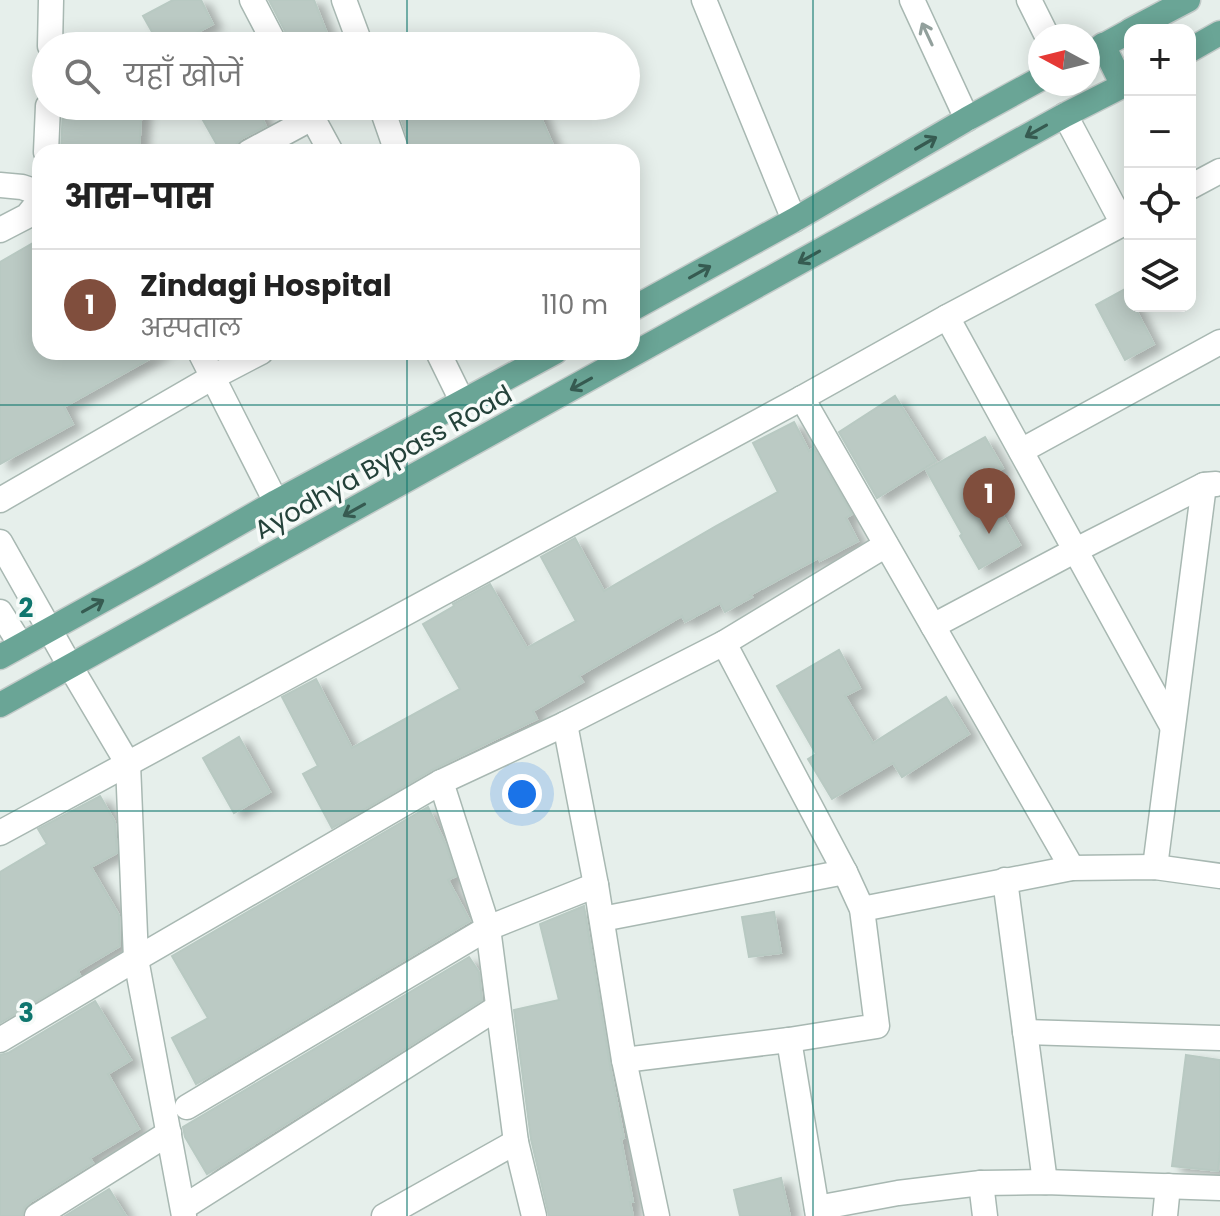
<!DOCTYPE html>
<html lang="hi">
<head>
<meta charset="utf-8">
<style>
  :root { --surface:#fff; --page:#f6f6f6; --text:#222; --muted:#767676; --line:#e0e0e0; --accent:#804e3d }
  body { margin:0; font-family:Poppins,"Noto Sans Devanagari",sans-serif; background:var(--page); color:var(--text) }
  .controls { position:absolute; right:24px; top:24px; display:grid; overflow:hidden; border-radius:16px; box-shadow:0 4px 20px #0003 }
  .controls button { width:72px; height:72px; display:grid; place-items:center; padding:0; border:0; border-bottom:2px solid var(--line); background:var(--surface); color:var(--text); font:40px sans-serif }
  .compass { position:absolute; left:1028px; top:24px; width:72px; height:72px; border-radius:50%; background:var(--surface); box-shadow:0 4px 20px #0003; rotate:277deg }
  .you { position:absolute; left:522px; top:794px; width:28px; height:28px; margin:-20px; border:6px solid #fff; border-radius:50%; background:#1a73e8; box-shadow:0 0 0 12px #1a73e833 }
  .badge { display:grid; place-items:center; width:52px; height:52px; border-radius:50%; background:var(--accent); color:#fff; font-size:26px; font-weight:700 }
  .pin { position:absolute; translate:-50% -66px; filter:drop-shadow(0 2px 4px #0008) }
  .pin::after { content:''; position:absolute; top:42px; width:28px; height:24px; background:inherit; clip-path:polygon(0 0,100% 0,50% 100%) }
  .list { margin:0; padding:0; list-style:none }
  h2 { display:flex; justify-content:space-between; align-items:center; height:104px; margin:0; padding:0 32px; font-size:34px }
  h2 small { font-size:26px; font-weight:400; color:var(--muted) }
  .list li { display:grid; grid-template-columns:52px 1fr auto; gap:24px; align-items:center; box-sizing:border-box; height:112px; padding:0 32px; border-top:2px solid var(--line) }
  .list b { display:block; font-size:30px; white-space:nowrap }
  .list p { margin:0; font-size:26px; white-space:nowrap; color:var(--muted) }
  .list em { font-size:26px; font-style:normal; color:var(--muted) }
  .icon { flex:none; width:44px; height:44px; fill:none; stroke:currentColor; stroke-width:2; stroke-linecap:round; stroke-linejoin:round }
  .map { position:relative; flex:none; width:1220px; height:1216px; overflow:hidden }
  .search { position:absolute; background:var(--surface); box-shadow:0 4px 20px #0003; left:32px; top:32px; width:608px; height:88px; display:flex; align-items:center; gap:20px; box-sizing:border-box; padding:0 28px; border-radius:44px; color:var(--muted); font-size:30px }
  .panel { position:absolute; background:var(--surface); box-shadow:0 4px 20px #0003; left:32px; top:144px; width:608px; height:216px; border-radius:24px }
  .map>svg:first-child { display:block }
  .building { fill:#bbcac4; stroke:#b8c9c2; stroke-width:2; filter:url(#shadow) }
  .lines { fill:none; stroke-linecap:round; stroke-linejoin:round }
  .minor-casing { stroke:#a8b8b2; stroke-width:27 }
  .major-casing { stroke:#c2cac8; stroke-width:27 }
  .minor { stroke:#fff; stroke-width:24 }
  .major { stroke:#6aa596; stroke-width:24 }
  .oneway { stroke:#92a09c }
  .oneway2 { stroke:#365b51 }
  .grid { fill:none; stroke:#0f766e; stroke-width:2; stroke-opacity:0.55 }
  .labels { text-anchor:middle; stroke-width:7; stroke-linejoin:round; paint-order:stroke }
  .street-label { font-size:26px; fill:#24423a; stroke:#f7fbf9 }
  .grid-label { font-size:26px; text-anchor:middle; font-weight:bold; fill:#0f766e; stroke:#f7fbf9; stroke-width:7; stroke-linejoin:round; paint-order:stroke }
</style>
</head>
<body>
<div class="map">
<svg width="1220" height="1216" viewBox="0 0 1220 1216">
  <defs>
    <filter id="shadow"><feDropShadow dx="9" dy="5" stdDeviation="4" flood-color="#0004"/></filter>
  </defs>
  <rect width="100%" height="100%" fill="#e6efeb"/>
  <!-- building -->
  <g class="building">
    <path d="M173,0H201L213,24L172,46H160L143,16Z"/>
    <path d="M269,0H314L332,46H291L289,39Z"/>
    <path d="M63,106H142L139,152H61Z"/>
    <path d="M195,106H256L266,126L241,139L236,145L234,152H221Z"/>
    <path d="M397,106H536L556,152H412Z"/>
    <path d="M40,239V352H162L64,407L73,424L0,464V262Z"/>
    <path d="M1125,289L1130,298V306H1134L1154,344L1125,360L1096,305Z"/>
    <path d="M895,396L936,461L877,498L839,432Z"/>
    <path d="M794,422L809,451L814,448L852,514L846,518L858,541L820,561L818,558L750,595L752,597L725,612L720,603L685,622L682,616L579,676L583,682L533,711L537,719L434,769L332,828L303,774L318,766L282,697L316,679L352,748L460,689L423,624L454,606L453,604L490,584L527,648L576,621L541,557L575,538L604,591L716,526L778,492L753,443Z"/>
    <path d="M985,437L1003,468L982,479L1020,545L979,569L960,536L962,534L926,470Z"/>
    <path d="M839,650L860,688L845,696L873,743L946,697L969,734L902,777L893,763L832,799L808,759L816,754L777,686Z"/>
    <path d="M239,737L270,792L234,813L203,758Z"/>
    <path d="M100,796L115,822L117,853L91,867L119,915L120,946L78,971L80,975L0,1023V872L47,844L38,829Z"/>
    <path d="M428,807L446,845L456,876L448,880L470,921L196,1084L172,1038L208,1018L172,956Z"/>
    <path d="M584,906L611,1071L624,1138L621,1139L633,1202H630L633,1216H549L531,1139L514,1010L559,1000L540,924Z"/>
    <path d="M774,912L781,953L749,957L742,917Z"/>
    <path d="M469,957L479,972L482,1000L207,1174L185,1137L183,1127Z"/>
    <path d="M95,1001L131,1060L108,1074L139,1129L90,1158L93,1163L29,1203L24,1208L22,1216H0V1055L8,1053Z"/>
    <path d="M1186,1055L1220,1060V1152L1218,1171L1172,1166Z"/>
    <path d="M781,1178L790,1216H740L734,1190Z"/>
    <path d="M109,1189L126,1216H65Z"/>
  </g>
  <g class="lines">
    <!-- minor casing -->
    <g class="minor-casing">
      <g id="minor">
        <path d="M252,0L276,46"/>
        <path d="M344,0L361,46"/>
        <path d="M704,0L794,220"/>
        <path d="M912,0L967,119"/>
        <path d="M1029,0L1047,36"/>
        <path d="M50,46L51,0"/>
        <path d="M306,106L331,152"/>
        <path d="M381,106L397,152"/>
        <path d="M1065,115L1123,224"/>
        <path d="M46,152L48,106"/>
        <path d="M249,152L312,118"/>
        <path d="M0,185L22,187L40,193"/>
        <path d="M1190,187L1220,171"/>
        <path d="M0,230L27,216L40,200"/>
        <path d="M947,317L1172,726"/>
        <path d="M200,352L276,502"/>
        <path d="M438,352L463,403"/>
        <path d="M802,398L1072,868"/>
        <path d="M1021,451L1220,342"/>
        <path d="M0,500L213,377L261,352"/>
        <path d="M0,542L70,666L128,764L136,959L184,1216"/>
        <path d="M0,612L21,645"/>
        <path d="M933,626L1076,550L1204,485L1216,484"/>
        <path d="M565,724L596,885L624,1060L657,1216"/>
        <path d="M441,782L488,928L516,1142L534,1216"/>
        <path d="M0,833L802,398L947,317L1130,220"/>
        <path d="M1155,867L1204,485"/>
        <path d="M1005,880L1045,1182"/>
        <path d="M862,909L1072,868L1155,867L1220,876"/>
        <path d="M602,919L845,872"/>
        <path d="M1025,1032L1220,1038"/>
        <path d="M0,1040L136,959L441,782L565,724L724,643L886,545"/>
        <path d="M789,1040L818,1216"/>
        <path d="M624,1060L789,1040L877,1026L862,909L845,872L724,643"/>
        <path d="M187,1107L488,928L596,885"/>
        <path d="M981,1183L985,1216"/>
        <path d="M184,1207L497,1008"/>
        <path d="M817,1208L898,1193L981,1183L1045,1182L1220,1188"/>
        <path d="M37,1216L169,1133"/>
        <path d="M384,1216L516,1142"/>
        <path d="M1165,1216L1168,1186"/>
      </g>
    </g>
    <!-- major casing -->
    <g class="major-casing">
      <g id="major">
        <path d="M1131,30L1188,0"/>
        <path d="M1103,45L1123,86"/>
        <path d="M1190,50L1220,33"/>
        <path d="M1088,54L1130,31"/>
        <path d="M632,309L794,220L967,119L1040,79"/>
        <path d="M0,657L150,574L276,502L555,352"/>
        <path d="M0,705L1065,115L1130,82"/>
      </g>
    </g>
    <!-- minor -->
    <use href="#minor" class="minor"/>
    <!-- major -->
    <use href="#major" class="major"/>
  </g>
  <!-- one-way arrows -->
  <defs><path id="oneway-shaft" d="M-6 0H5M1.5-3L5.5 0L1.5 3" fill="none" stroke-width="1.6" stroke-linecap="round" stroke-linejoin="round" transform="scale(2)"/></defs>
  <use class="oneway" href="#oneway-shaft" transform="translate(927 34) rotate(-115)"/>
  <g class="oneway2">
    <use href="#oneway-shaft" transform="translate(1036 131) rotate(151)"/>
    <use href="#oneway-shaft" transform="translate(926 143) rotate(-30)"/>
    <use href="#oneway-shaft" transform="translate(809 257) rotate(151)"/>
    <use href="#oneway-shaft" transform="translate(700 272) rotate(-29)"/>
    <use href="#oneway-shaft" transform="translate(581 384) rotate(151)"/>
    <use href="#oneway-shaft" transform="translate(354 510) rotate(151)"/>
    <use href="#oneway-shaft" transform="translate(93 606) rotate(-29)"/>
  </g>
  <!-- grid -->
  <path class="grid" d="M407,0V46M813,0V1216M407,106V152M407,352V1216M0,405H1220M0,811H1220"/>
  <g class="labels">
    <!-- street labels -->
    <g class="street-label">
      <text transform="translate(383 462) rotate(-29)" y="9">Ayodhya Bypass Road</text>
    </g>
  </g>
  <g class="grid-label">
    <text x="26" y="617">2</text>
    <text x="26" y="1022">3</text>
  </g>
</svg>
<div class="controls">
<button>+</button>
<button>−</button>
<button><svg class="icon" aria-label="locate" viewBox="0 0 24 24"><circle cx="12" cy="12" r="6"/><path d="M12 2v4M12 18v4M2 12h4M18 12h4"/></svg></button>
<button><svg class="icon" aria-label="layers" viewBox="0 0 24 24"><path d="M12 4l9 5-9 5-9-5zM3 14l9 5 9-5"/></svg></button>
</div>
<svg class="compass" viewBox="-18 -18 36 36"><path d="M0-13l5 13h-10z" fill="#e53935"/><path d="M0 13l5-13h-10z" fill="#767676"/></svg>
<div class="you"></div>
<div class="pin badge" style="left:989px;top:534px">1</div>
<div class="search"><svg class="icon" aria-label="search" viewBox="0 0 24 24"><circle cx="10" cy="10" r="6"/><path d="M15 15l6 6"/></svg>यहाँ खोजें</div>
<section class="panel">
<h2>आस-पास<small></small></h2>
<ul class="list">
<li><span class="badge">1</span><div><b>Zindagi Hospital</b><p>अस्पताल</p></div><em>110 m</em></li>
</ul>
</section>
</div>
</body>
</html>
